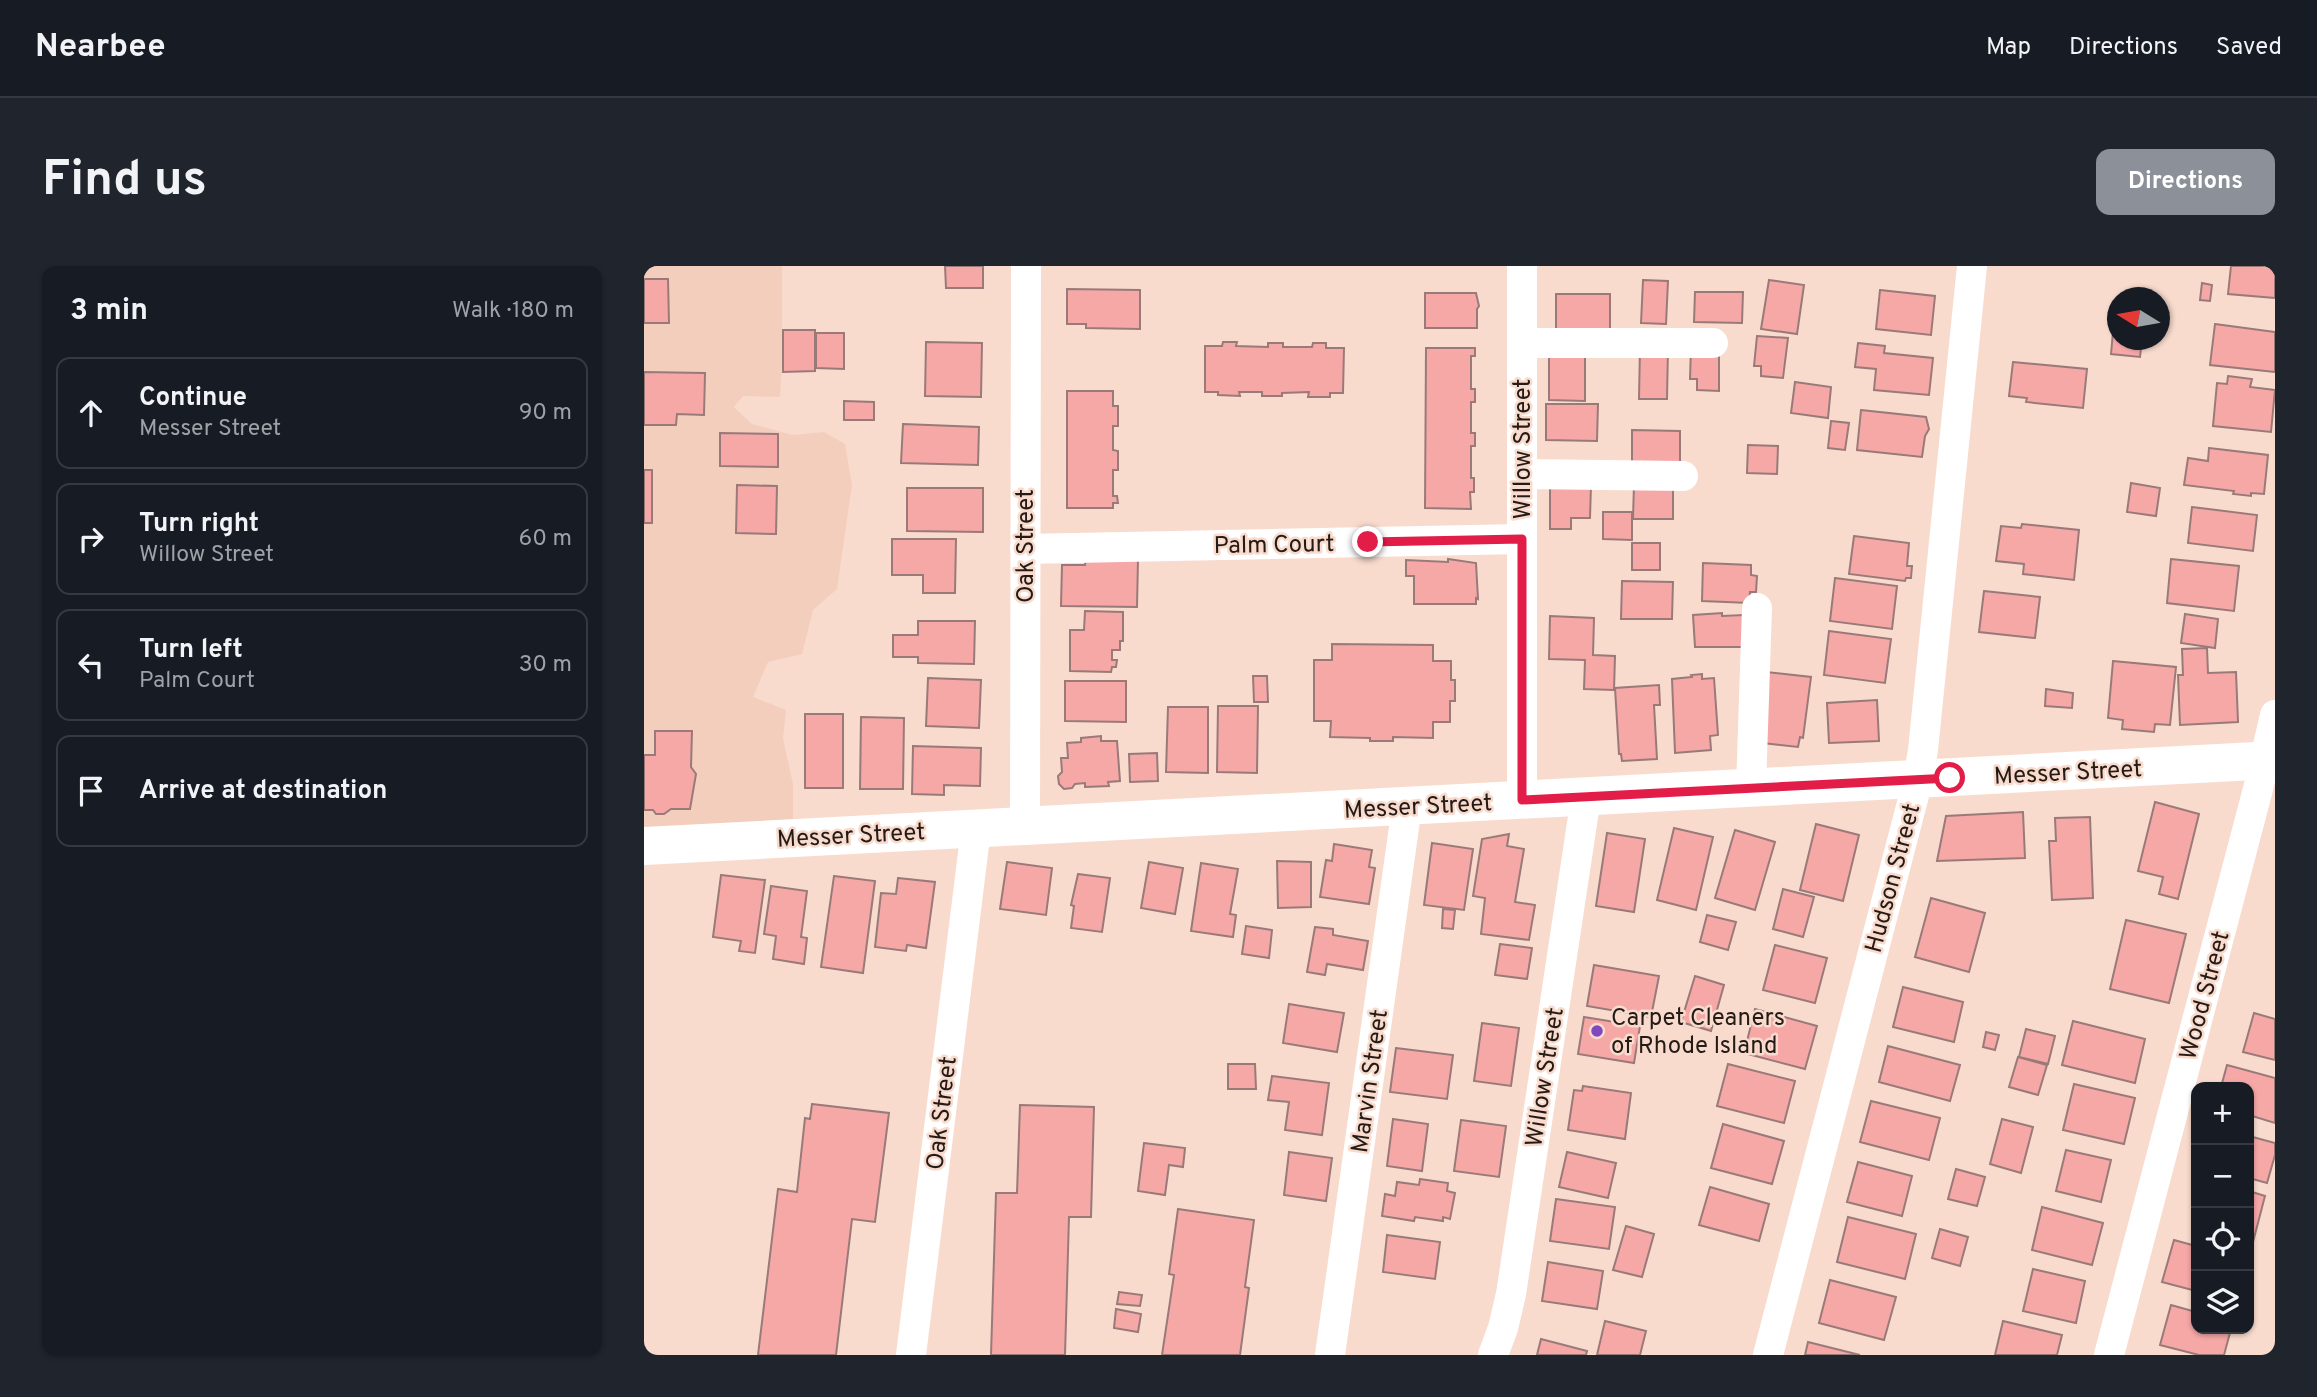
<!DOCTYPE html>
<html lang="en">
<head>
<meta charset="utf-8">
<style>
  :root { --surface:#171b24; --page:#20242c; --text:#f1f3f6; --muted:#9ea1a6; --line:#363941; --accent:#8c9099 }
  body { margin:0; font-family:Overpass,sans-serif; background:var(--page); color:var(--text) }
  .controls { position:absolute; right:21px; bottom:21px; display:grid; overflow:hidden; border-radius:14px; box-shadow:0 2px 5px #0004 }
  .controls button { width:63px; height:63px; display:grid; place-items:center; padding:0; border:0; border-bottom:2px solid var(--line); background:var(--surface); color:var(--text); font:35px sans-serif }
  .compass { position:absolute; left:1463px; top:21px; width:63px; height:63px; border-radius:50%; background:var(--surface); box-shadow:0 2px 5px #0004; rotate:281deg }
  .stop { position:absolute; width:21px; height:21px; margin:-16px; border:5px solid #e11d48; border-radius:50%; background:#fff }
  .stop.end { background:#e11d48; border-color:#fff; box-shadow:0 2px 7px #0008 }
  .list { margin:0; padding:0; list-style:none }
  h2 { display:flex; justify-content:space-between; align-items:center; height:91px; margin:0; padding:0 28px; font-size:30px }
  h2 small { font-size:23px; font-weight:400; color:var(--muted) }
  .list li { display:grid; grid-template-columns:46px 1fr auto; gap:21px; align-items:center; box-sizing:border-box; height:112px; margin:0 14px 14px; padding:0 14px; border:2px solid var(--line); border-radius:14px }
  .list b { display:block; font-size:26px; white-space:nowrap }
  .list p { margin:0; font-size:23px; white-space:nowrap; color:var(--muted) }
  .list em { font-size:23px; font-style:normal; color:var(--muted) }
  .icon { flex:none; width:38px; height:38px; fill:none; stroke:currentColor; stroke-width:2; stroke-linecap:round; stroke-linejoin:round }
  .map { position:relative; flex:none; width:1631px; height:1089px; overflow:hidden; border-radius:14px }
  header { display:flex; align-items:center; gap:42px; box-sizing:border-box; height:98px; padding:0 35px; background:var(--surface); border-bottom:2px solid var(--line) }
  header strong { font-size:33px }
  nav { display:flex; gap:38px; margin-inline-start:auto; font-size:24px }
  .intro { display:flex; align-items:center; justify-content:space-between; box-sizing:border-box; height:168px; padding:0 42px }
  h1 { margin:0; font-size:49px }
  .button { padding:18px 32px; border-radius:14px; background:var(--accent); color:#fff; font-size:24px; font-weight:700 }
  main { display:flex; gap:42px; padding:0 42px }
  aside { flex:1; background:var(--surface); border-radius:14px; box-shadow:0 2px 5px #0004 }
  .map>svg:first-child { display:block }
  .built { fill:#f4cebd }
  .building { fill:#f6a8a7; stroke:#997a79; stroke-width:2 }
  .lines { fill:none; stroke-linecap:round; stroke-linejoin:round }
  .street { stroke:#fff; stroke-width:30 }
  .secondary { stroke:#fff; stroke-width:38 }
  .route { stroke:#e11d48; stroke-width:9 }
  .poi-dot { fill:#8048bf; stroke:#f8dbcd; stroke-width:2.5 }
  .labels { text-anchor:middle; stroke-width:5; stroke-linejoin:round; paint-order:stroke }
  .street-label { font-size:24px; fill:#251b16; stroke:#f8dbcd }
  .poi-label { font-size:24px; fill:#251b16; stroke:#f8dbcd; text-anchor:start }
</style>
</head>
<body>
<header>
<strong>Nearbee</strong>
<nav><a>Map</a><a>Directions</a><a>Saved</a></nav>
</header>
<div class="intro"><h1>Find us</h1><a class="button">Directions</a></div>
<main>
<aside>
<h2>3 min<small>Walk · 180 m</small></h2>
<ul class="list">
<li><svg class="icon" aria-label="ahead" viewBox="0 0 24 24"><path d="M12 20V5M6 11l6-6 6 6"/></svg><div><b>Continue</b><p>Messer Street</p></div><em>90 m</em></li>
<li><svg class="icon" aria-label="right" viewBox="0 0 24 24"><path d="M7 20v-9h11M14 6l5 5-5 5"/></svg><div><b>Turn right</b><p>Willow Street</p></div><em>60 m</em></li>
<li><svg class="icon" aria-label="left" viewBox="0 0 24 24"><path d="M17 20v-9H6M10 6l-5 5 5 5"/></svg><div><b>Turn left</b><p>Palm Court</p></div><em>30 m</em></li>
<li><svg class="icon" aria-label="arrive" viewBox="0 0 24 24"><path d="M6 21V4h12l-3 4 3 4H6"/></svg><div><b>Arrive at destination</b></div></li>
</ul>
</aside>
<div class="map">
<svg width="1631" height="1089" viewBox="0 0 1631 1089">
  <rect width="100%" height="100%" fill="#f8dbcd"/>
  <!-- built -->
  <path class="built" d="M0,0H138V98L136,131L99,130L90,141L108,158L149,169L180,166L201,178L208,219L193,323L169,344L158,388L124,396L109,431L142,444L139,473L149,518V567L0,578Z"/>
  <!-- building -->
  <g class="building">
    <path d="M301,0H339V22H302Z"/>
    <path d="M1587,0H1631V32L1584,28Z"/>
    <path d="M0,13H24L25,57H0Z"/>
    <path d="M999,14L1024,15L1022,58L997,57Z"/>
    <path d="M1125,14L1160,19L1153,68L1117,63Z"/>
    <path d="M1558,17L1568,19L1566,35L1556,34Z"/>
    <path d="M423,23L496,24V63L442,62V58H423Z"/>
    <path d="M1236,24L1291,30L1287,69L1232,63Z"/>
    <path d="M1051,26H1099L1098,57L1050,56Z"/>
    <path d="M781,27H832L835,40L833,43V62H781Z"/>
    <rect x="912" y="28" width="54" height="39"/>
    <path d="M1472,33L1474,74H1498L1496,91L1467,88Z"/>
    <path d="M1571,58L1631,66V106L1566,99Z"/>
    <path d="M139,64H171V105L139,106Z"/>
    <path d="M172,67H200V103L172,102Z"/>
    <path d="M1113,70L1144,72L1139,112L1117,110V100H1110Z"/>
    <path d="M282,76L338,77L337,131L281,130Z"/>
    <path d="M579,76H593L592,80L624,81V77H639V81H668L669,77H682V82H700L699,127H686V131H664L665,126L638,127V130H618V126H595L596,130L574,129V126H561V80H578Z"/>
    <path d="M1214,77L1241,80L1240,87L1289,92L1285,129L1230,124L1232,103L1211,101Z"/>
    <path d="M1075,80V125L1053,124V113H1046L1047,81Z"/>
    <path d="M996,81L1024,82L1023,133H995Z"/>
    <path d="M782,82H831V90H827V123H831V136H827V167H831V180H827V212H830V226H826L827,243L781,242Z"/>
    <path d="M905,87H941V135L905,134Z"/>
    <path d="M1369,96L1443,103L1439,142L1382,136L1383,132L1365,130Z"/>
    <path d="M0,106L61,107L60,149L33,148L32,159H0Z"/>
    <path d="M1584,110L1608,113L1606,121L1631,124L1627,166L1569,160L1573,117L1583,118Z"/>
    <path d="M1151,116L1187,121L1184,152L1147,147Z"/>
    <path d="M423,125H469V140H474V160H469V184L474,185V204H469V230H473L474,237H469V242H423Z"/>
    <path d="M200,135L230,136V154H200Z"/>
    <path d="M902,138H954L953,175L902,174Z"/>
    <path d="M1217,144L1282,151L1285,163L1281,170L1278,191L1213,184Z"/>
    <path d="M1187,155L1205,157L1201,184L1184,182Z"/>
    <path d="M259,158L335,161L334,199L257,197Z"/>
    <path d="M988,164L1036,165V198H988Z"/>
    <path d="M76,167L134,168V201L76,200Z"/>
    <path d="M1104,179L1134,180L1133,208L1103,207Z"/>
    <path d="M1565,182L1624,189L1620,228L1607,227V230L1589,228L1590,225L1540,219L1544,192L1564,195Z"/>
    <rect x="0" y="204" width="8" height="53"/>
    <path d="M1487,217L1516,222L1512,250L1483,246Z"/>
    <path d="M990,218H1029V253H989Z"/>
    <path d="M93,219L133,220L132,268L92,267Z"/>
    <path d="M906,219H947L946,252H927V263H906Z"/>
    <path d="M263,222H339V266L263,265Z"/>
    <path d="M1548,241L1613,249L1609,285L1544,277Z"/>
    <path d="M959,246H988V274L959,273Z"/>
    <path d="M1378,258L1435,264L1430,314L1379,308L1380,298L1352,295L1357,260L1377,262Z"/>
    <path d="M1210,270L1265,277L1263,300H1268L1267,312H1262L1261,315L1205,308Z"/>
    <path d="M248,273H312L311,327H279V309H248Z"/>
    <rect x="988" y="277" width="28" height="27"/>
    <path d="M442,292L494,293L493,341L417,340L418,299H441Z"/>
    <path d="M804,293L832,297L834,333L832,332V338H770V310H762V294L804,296Z"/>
    <path d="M1527,293L1595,300L1590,345L1523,337Z"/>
    <path d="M1059,297L1107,299V309L1113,310L1112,326H1106L1105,337L1058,335Z"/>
    <path d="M1191,312L1253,320L1248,363L1186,355Z"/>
    <path d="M978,315L1029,316L1028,353H977Z"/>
    <path d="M1340,325L1396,331L1391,372L1335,366Z"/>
    <path d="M441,345L479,346V375H476V384H468V394H473L472,401H468L467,406L426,405V364H440Z"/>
    <path d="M1078,347V350L1100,349L1102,381H1051L1049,349Z"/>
    <path d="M1541,348L1574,353L1571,382L1537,377Z"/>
    <path d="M906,350L950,352L949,389L971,390L970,424L940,423L941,394L905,393Z"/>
    <path d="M274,355H331L330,398L274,397V391H249V369H274Z"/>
    <path d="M1185,365L1247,373L1241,417L1180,409Z"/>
    <path d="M688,378L789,379V395H807V414H811V435H806V456H789V472L749,471V475H726V472L686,471L687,455H670V394H688Z"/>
    <path d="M1563,382L1564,407L1592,406L1594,456L1536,459L1534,409H1539L1538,383Z"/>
    <path d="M1469,395L1532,401L1526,459L1511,458L1510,466L1478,463L1479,454L1464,452Z"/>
    <path d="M1122,406L1167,411L1159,472L1156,471L1154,481L1119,477Z"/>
    <path d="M1058,408V413L1070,412L1074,469L1066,470L1067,484L1031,487L1028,413L1048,411L1047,409Z"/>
    <path d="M609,410H623L624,436H610Z"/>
    <path d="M284,412L337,414L335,462L282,460Z"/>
    <path d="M421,415H482V456L421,455Z"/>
    <path d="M1015,419L1016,439H1010L1013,493L978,495L977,488H975L971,422Z"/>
    <path d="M1402,423L1429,427L1428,442L1401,440Z"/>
    <path d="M1233,434L1235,475L1185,477L1183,437Z"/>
    <path d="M574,440H614L613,507L573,506Z"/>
    <path d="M524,441H564V507L522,506Z"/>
    <rect x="161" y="448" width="38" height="74"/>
    <path d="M217,451L260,452L259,523H216Z"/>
    <path d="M11,465H48L47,501L52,508L46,543H27L20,548H12L9,544H0V489H11Z"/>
    <path d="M457,470V475H473L476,515L464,516L465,520L441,521V517L431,518L428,522L420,523L415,518L414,510L418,506L417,492H424L423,477L437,476V472Z"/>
    <path d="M269,480L337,482L336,520L300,519V529L268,528Z"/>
    <path d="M513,487L514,515L486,516L485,488Z"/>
    <path d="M1511,536L1555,548L1534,633L1515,628L1519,611L1494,605Z"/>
    <path d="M1379,546L1381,592L1293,595L1302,550Z"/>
    <path d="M1446,551L1449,632L1408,634L1405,575H1412L1411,552Z"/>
    <path d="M1172,558L1215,569L1199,635L1156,624Z"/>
    <path d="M1030,562L1069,571L1052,644L1013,634Z"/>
    <path d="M1091,564L1131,576L1111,644L1071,632Z"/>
    <path d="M963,567L1001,573L990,646L952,640Z"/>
    <path d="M865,568L863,580L880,583L871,636L891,639L885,674L837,668L841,632L829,630L838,573Z"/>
    <path d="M788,577L829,583L820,644L780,639Z"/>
    <path d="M690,578L728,584L725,601L731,602L725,638L676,631L682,594L688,595Z"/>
    <path d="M633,595L667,596V641L634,642Z"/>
    <path d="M363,596L408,602L402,649L356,643Z"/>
    <path d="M505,596L539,602L531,648L497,642Z"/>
    <path d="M557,597L594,603L586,648L592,649L589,671L547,665Z"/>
    <path d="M434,608L466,612L458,666L427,662L430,640L427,639Z"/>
    <path d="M77,609L121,614L111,687L95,685L97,675L69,671Z"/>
    <path d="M190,610L231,615L219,707L177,701Z"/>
    <path d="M254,612L291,616L282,682L263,679L262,685L231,681L237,627L252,628Z"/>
    <path d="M127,620L163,625L157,671L163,672L160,698L129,693L132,670L120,668Z"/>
    <path d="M1139,623L1170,631L1159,671L1129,663Z"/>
    <path d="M1287,632L1341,647L1325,706L1271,691Z"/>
    <path d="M799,643L811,644L809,663L798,662Z"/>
    <path d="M1063,649L1092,656L1084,684L1056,676Z"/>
    <path d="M1482,654L1542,668L1525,737L1466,723Z"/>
    <path d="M602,660L628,664L625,692L598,688Z"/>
    <path d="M671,661L689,663V669L724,675L719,704L683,698L681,709L663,706Z"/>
    <path d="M856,678L888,682L883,713L851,709Z"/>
    <path d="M1131,679L1183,692L1171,737L1119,724Z"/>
    <path d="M950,699L1015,710L1007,751L943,740Z"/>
    <path d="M1051,710L1080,719L1067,765L1037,756Z"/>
    <path d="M1259,721L1319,736L1310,776L1249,761Z"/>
    <path d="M645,738L700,747L693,786L639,777Z"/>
    <path d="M1111,743L1173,760L1161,803L1100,787Z"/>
    <path d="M1610,747L1631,753V794L1599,786Z"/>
    <path d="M940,751L996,760L990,797L934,788Z"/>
    <path d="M1429,755L1501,773L1491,817L1418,799Z"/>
    <path d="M838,757L875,762L867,820L830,815Z"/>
    <path d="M1382,763L1411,770L1404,798L1375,791Z"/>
    <path d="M1342,766L1355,769L1351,784L1339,781Z"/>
    <path d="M1244,780L1316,799L1306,835L1235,816Z"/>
    <path d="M752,782L809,789L803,833L746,826Z"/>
    <path d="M1374,791L1403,799L1394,829L1365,821Z"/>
    <path d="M584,798H611L612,823H584Z"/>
    <path d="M1084,798L1151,815L1140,857L1073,840Z"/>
    <path d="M1583,799L1631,812V857L1605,849V821H1577Z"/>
    <path d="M628,810L685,817L678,869L641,864L645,836L624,834Z"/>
    <path d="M1430,818L1491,832L1480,878L1419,864Z"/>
    <path d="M939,820L987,827L981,873L924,864L930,824L938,825Z"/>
    <path d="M1227,835L1296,852L1285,894L1216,876Z"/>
    <path d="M168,838L245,847L231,956L208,953L192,1089H114L134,923L153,926L161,852L166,853Z"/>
    <path d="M376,839L450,841L447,951H425L421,1089H347L352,927H373Z"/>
    <path d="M749,853L784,858L778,905L743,900Z"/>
    <path d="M1358,853L1389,861L1377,907L1346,898Z"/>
    <path d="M817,854L862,860L855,911L810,905Z"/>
    <path d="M1079,858L1140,875L1128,918L1067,902Z"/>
    <path d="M1605,870L1631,877V889L1623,917L1605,912Z"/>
    <path d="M500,877L541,882L539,901L525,899L521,929L494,925Z"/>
    <path d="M1422,884L1467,894L1457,936L1412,925Z"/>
    <path d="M645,886L688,892L682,935L640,929Z"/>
    <path d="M923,886L972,897L964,932L915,921Z"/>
    <path d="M1214,896L1268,910L1258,950L1203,936Z"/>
    <path d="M1312,903L1341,911L1333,940L1304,933Z"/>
    <path d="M776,913L804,917L803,925L811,927L806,953L799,951V955L771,951L770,955L738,950L741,928L751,930L753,916L775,919Z"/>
    <path d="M1066,921L1125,938L1115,975L1055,959Z"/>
    <path d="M1605,925L1621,930L1609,976L1605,975Z"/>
    <path d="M912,933L971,941L965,983L906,975Z"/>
    <path d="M1398,941L1459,957L1448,999L1388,984Z"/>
    <path d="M534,943L610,954L601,1021L605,1022L596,1089H518L530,1009L525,1008Z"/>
    <path d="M1204,951L1272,968L1261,1013L1193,996Z"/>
    <path d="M982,960L1010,968L998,1011L969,1004Z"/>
    <path d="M1296,963L1324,971L1316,1000L1288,992Z"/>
    <path d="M743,969L796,976L791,1013L739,1006Z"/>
    <path d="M1530,974L1552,980V1025L1518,1016Z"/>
    <path d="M904,996L959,1005L953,1043L898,1035Z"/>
    <path d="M1389,1003L1441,1015L1432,1057L1379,1045Z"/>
    <path d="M1186,1014L1252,1031L1240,1074L1175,1057Z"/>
    <path d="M475,1026L498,1029L496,1040L473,1038Z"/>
    <path d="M1527,1039L1552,1046V1063H1587L1580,1089H1555L1516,1079Z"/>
    <path d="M472,1043L497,1048L494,1066L470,1062Z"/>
    <path d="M961,1055L1002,1065L996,1089H953Z"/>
    <path d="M1359,1055L1418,1069L1413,1089H1351Z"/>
    <path d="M897,1073L943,1085L942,1089H893Z"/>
    <path d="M1164,1076L1216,1089H1161Z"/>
  </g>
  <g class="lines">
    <!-- street -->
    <g class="street">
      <path d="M878,0V534"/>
      <path d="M878,77H1069"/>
      <path d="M878,208L1039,210"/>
      <path d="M381,283L878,273"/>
      <path d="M1107,522L1113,342"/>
      <path d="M381,560L382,0"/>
      <path d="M267,1089L332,563"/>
      <path d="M686,1089L763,540"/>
      <path d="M849,1089L859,1062L867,1028L942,531"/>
      <path d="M1124,1089L1274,514L1279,484L1328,0"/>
      <path d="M1465,1089L1614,523L1631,449"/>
    </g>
    <!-- secondary -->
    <path class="secondary" d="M0,580L1631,494"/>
  </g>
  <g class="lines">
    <!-- route -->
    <path class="route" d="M724,276L878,273V534L1306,512"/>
  </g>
  <!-- markers -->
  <circle class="poi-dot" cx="953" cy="765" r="7"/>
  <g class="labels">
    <!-- street labels -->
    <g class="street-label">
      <text transform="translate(878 183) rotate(-90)" y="8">Willow Street</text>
      <text transform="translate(630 278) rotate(-1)" y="8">Palm Court</text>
      <text transform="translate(381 280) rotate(-90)" y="8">Oak Street</text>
      <text transform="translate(1424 506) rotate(-3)" y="8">Messer Street</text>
      <text transform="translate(774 540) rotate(-3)" y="8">Messer Street</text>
      <text transform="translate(207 569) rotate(-3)" y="8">Messer Street</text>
      <text transform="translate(1248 612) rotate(-75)" y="8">Hudson Street</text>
      <text transform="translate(1560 729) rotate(-75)" y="8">Wood Street</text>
      <text transform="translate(900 811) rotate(-81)" y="8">Willow Street</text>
      <text transform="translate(725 815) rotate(-82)" y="8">Marvin Street</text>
      <text transform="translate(297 847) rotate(-83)" y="8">Oak Street</text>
    </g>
    <!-- poi labels -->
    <g class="poi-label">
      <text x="967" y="759">Carpet Cleaners<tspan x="967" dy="28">of Rhode Island</tspan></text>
    </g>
  </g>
</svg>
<div class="controls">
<button>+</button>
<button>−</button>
<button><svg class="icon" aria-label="locate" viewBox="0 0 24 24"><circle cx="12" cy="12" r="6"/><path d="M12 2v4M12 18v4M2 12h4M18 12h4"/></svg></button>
<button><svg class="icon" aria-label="layers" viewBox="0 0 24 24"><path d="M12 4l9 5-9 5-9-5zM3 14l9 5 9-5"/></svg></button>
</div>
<svg class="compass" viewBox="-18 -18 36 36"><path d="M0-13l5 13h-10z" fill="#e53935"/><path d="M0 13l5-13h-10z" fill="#9ea1a6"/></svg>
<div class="stop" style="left:1306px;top:512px"></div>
<div class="stop end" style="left:724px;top:276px"></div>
</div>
</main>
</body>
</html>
